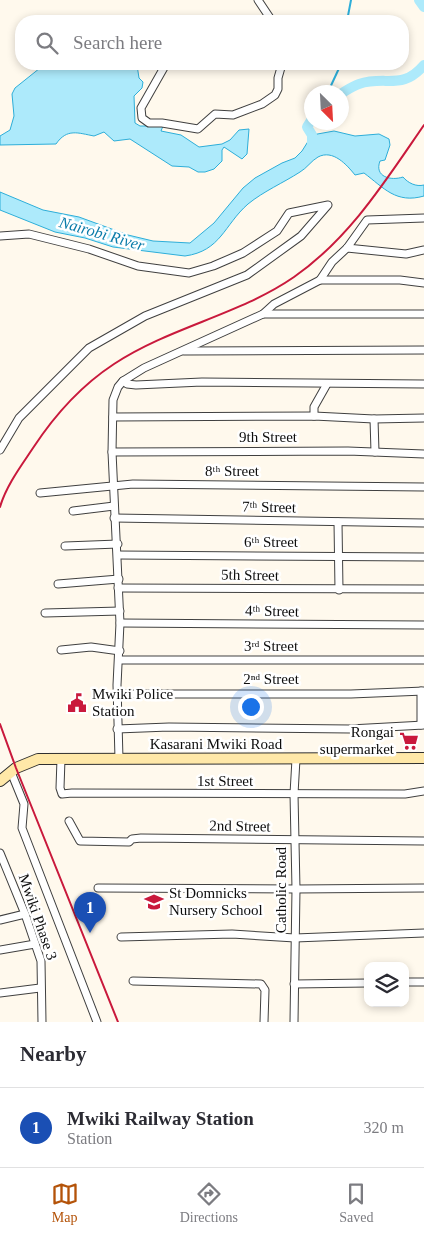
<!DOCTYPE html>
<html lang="en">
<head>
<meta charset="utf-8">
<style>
  :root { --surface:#fff; --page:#f2f2f3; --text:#2b2b33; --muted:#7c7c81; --line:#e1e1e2; --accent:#b45309 }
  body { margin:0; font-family:Georgia,serif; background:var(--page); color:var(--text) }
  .controls { position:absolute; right:15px; bottom:15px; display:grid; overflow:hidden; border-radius:10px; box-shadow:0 2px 8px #0003 }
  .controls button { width:45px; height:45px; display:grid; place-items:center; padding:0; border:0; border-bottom:1px solid var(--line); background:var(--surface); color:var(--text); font:25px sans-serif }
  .compass { position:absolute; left:304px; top:85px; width:45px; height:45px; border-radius:50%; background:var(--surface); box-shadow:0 2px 8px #0003; rotate:156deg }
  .you { position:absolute; left:250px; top:706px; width:18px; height:18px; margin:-12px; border:4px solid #fff; border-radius:50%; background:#1a73e8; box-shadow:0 0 0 8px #1a73e833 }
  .badge { display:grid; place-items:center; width:32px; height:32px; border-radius:50%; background:var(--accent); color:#fff; font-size:16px; font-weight:700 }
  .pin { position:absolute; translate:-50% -41px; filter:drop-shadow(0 1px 2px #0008) }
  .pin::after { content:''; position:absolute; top:26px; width:18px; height:15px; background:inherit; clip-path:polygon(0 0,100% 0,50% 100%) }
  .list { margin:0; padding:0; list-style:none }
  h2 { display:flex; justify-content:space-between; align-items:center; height:65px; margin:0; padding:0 20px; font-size:21px }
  h2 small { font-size:16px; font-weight:400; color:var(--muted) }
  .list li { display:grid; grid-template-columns:32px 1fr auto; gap:15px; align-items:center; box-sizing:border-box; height:80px; padding:0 20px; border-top:1px solid var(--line) }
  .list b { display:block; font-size:19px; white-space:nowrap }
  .list p { margin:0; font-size:16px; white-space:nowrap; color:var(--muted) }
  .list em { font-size:16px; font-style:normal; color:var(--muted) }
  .icon { flex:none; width:28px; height:28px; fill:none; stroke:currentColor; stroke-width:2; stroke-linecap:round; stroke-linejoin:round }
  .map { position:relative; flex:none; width:424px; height:1022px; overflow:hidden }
  .search { position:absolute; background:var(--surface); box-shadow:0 2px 8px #0003; left:15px; right:15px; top:15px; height:55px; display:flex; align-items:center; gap:12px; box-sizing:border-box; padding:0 18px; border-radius:20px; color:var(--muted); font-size:19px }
  .sheet { height:145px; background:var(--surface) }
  nav { display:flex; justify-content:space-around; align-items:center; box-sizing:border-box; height:70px; border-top:1px solid var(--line); background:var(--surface); font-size:14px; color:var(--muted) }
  nav a { display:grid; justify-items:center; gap:2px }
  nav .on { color:var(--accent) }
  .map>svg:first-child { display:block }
  .water { fill:#adeafb; stroke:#2daed9 }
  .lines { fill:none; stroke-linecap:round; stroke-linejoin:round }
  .stream { stroke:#2daed9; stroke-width:2 }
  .river { stroke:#adeafb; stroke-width:10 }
  .minor-casing { stroke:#404040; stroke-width:9 }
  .secondary-casing { stroke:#2f2f2f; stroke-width:12 }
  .minor { stroke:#fff; stroke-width:7 }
  .secondary { stroke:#ffe8a8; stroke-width:10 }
  .rail { stroke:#c9193c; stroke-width:2 }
  .labels { text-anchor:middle; stroke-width:5; stroke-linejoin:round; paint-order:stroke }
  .street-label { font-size:15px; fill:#0d0d0d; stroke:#fff }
  .poi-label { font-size:15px; fill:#0d0d0d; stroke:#fff; text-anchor:start }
  .water-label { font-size:16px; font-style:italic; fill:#0b7caa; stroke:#fff }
</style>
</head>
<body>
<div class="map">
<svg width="424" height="1022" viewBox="0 0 424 1022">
  <rect width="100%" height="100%" fill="#fff9ed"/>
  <!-- water -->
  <g class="water">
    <path d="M49,64L137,65L139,78L143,82L142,88L134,96L135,123L140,126H163L161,131L181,135L199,147L222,144L230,140L239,130L249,129L247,154L242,159L224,147L222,150V161L214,169L205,172H198L189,167L172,166L130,139L114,141L104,132L94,136C78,133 67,128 56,144L0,145V136L10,130L14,116L12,94L15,88L40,68Z"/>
    <path d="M334,131L355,136L379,134L389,139L390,145L385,160L380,161C374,177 391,181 403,177C408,183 416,187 424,185V196C396,204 384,188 364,173L355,175C347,165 333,149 318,157C311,161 307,168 300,172C283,183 264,191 248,204C224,225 221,251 185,256L113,247L85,238L55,232L0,210V192L43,210L79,217L128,235L153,241L190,243L214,223L243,188L255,178L282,163L295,158L302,151L312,135Z"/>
  </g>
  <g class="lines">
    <!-- stream -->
    <g class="stream">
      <path d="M347,21L351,0"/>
      <path d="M328,92L341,64"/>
    </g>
    <!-- river -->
    <g class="river">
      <path d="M419,0L424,7"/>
      <path d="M342,93C347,90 353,86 359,84C386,75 402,91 424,65"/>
      <path d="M312,119L307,127L312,135V148"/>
    </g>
    <!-- minor casing -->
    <g class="minor-casing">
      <g id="minor">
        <path d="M258,0L272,21"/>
        <path d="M166,64L141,108L142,118L149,123H162L198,129L215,114L233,115L262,104L275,95L278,89V78L282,64"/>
        <path d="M0,236L29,234L89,249L138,266L189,273L213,266L243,253L277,231L289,213L328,205L301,236L247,275L145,316L89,348L19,418L0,450"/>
        <path d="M347,248L406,254L424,250"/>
        <path d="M320,280H400L424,283"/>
        <path d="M263,314L274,304L320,280L332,262L347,248L367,220L424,218"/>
        <path d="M184,351L424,350"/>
        <path d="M123,381L127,384L136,385L202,382L424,384"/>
        <path d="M314,416V407L327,384"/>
        <path d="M113,417L314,416L374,419L424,418"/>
        <path d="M374,419L375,452"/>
        <path d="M112,452L348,451L424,454"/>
        <path d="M40,493L133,484L424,487"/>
        <path d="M73,511L114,506"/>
        <path d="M114,518L424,523"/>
        <path d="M338,522L339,590"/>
        <path d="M65,546L118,544"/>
        <path d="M118,555L424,557"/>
        <path d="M58,584L119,579"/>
        <path d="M118,588L424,589"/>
        <path d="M45,613L120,611"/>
        <path d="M120,623L424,625"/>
        <path d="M61,650L91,647L120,651"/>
        <path d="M119,660H424"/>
        <path d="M117,694H351L424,691"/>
        <path d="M421,725V691"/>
        <path d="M117,729L169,727L350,729L424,725"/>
        <path d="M61,759L60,788L62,794L72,793L405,794L424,791"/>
        <path d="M119,759L117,685L120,623L112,452L113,400L118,387L123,381L144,368L263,314H424"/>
        <path d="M11,772L24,804L22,828L97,1022"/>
        <path d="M69,821L80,841L129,842L132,839L141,838L424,841"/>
        <path d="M0,853L25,914L41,961L42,1022"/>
        <path d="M98,888L296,889L424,888"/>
        <path d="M0,920L25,914"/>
        <path d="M121,937L232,934L295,938L424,933"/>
        <path d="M0,950L35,944"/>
        <path d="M133,981L261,984L265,990L264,1022"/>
        <path d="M405,982H424"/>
        <path d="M294,984L368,983"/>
        <path d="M0,993L40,988"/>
        <path d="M294,1022L296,889L294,794L296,759"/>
      </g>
    </g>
    <!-- secondary casing -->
    <g class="secondary-casing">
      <path id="secondary" d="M0,781L16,768L38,759L424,758"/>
    </g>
    <!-- minor -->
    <use href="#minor" class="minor"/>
    <!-- secondary -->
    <use href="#secondary" class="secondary"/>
    <!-- rail -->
    <g class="rail">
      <path d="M0,507C6,486 21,466 33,448C54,416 82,385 114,364C170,327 239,315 294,277C350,238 386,180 424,125"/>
      <path d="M0,724L16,768L118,1022"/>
    </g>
  </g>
  <!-- icons -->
  <defs>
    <g id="civic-bare" transform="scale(1.5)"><path d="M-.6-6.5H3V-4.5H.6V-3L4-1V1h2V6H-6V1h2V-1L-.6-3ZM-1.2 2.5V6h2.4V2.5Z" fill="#c9193c" stroke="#fff" stroke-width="2.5" paint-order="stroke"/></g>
    <g id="supermarket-bare" transform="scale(1.5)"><path d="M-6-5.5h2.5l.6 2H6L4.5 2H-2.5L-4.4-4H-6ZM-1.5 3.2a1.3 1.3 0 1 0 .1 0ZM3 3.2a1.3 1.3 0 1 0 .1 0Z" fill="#c9193c" stroke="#fff" stroke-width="2.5" paint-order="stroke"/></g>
    <g id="school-bare" transform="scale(1.5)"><path d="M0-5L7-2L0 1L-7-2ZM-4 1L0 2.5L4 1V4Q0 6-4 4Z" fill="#c9193c" stroke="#fff" stroke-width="2.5" paint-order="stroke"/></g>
  </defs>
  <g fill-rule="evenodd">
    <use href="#civic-bare" x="77" y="703"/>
    <use href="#supermarket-bare" x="409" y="741"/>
    <use href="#school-bare" x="154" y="902"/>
  </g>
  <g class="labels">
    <!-- street labels -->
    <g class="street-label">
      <text x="268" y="442">9th Street</text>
      <text x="232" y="476">8ᵗʰ Street</text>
      <text transform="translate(269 507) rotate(1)" y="5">7ᵗʰ Street</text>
      <text x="271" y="547">6ᵗʰ Street</text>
      <text transform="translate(250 575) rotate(1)" y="5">5th Street</text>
      <text transform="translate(272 611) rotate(1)" y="5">4ᵗʰ Street</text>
      <text x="271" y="651">3ʳᵈ Street</text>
      <text x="271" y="684">2ⁿᵈ Street</text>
      <text x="216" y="749">Kasarani Mwiki Road</text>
      <text x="225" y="786">1st Street</text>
      <text transform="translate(240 826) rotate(1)" y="5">2nd Street</text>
      <text transform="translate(281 890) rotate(-90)" y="5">Catholic Road</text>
      <text transform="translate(38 917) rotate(71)" y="5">Mwiki Phase 3</text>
    </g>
    <!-- poi labels -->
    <g class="poi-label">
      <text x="92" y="699">Mwiki Police<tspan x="92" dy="17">Station</tspan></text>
      <text x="394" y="737" text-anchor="end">Rongai<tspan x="394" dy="17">supermarket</tspan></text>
      <text x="169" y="898">St Domnicks<tspan x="169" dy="17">Nursery School</tspan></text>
    </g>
    <!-- water labels -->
    <g class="water-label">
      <text transform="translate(102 233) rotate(16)" y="6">Nairobi River</text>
    </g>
  </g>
</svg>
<div class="controls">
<button><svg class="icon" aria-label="layers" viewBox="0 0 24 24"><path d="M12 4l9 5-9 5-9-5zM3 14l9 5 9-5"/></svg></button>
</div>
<svg class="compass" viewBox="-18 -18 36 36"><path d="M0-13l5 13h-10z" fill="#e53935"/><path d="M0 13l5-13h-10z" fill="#7c7c81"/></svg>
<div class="you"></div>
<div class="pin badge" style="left:90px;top:933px;background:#1a4fb4">1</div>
<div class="search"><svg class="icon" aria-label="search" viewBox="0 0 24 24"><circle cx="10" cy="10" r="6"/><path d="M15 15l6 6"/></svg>Search here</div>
</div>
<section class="sheet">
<h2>Nearby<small></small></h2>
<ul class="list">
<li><span class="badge" style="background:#1a4fb4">1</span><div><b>Mwiki Railway Station</b><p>Station</p></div><em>320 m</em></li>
</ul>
</section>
<nav>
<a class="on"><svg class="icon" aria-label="map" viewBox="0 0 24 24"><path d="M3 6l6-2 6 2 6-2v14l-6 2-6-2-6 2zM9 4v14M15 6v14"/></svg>Map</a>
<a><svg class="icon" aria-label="directions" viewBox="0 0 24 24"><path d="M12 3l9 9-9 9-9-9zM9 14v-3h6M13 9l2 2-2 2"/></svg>Directions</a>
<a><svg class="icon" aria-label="saved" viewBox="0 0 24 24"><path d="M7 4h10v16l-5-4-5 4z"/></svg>Saved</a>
</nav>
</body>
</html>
